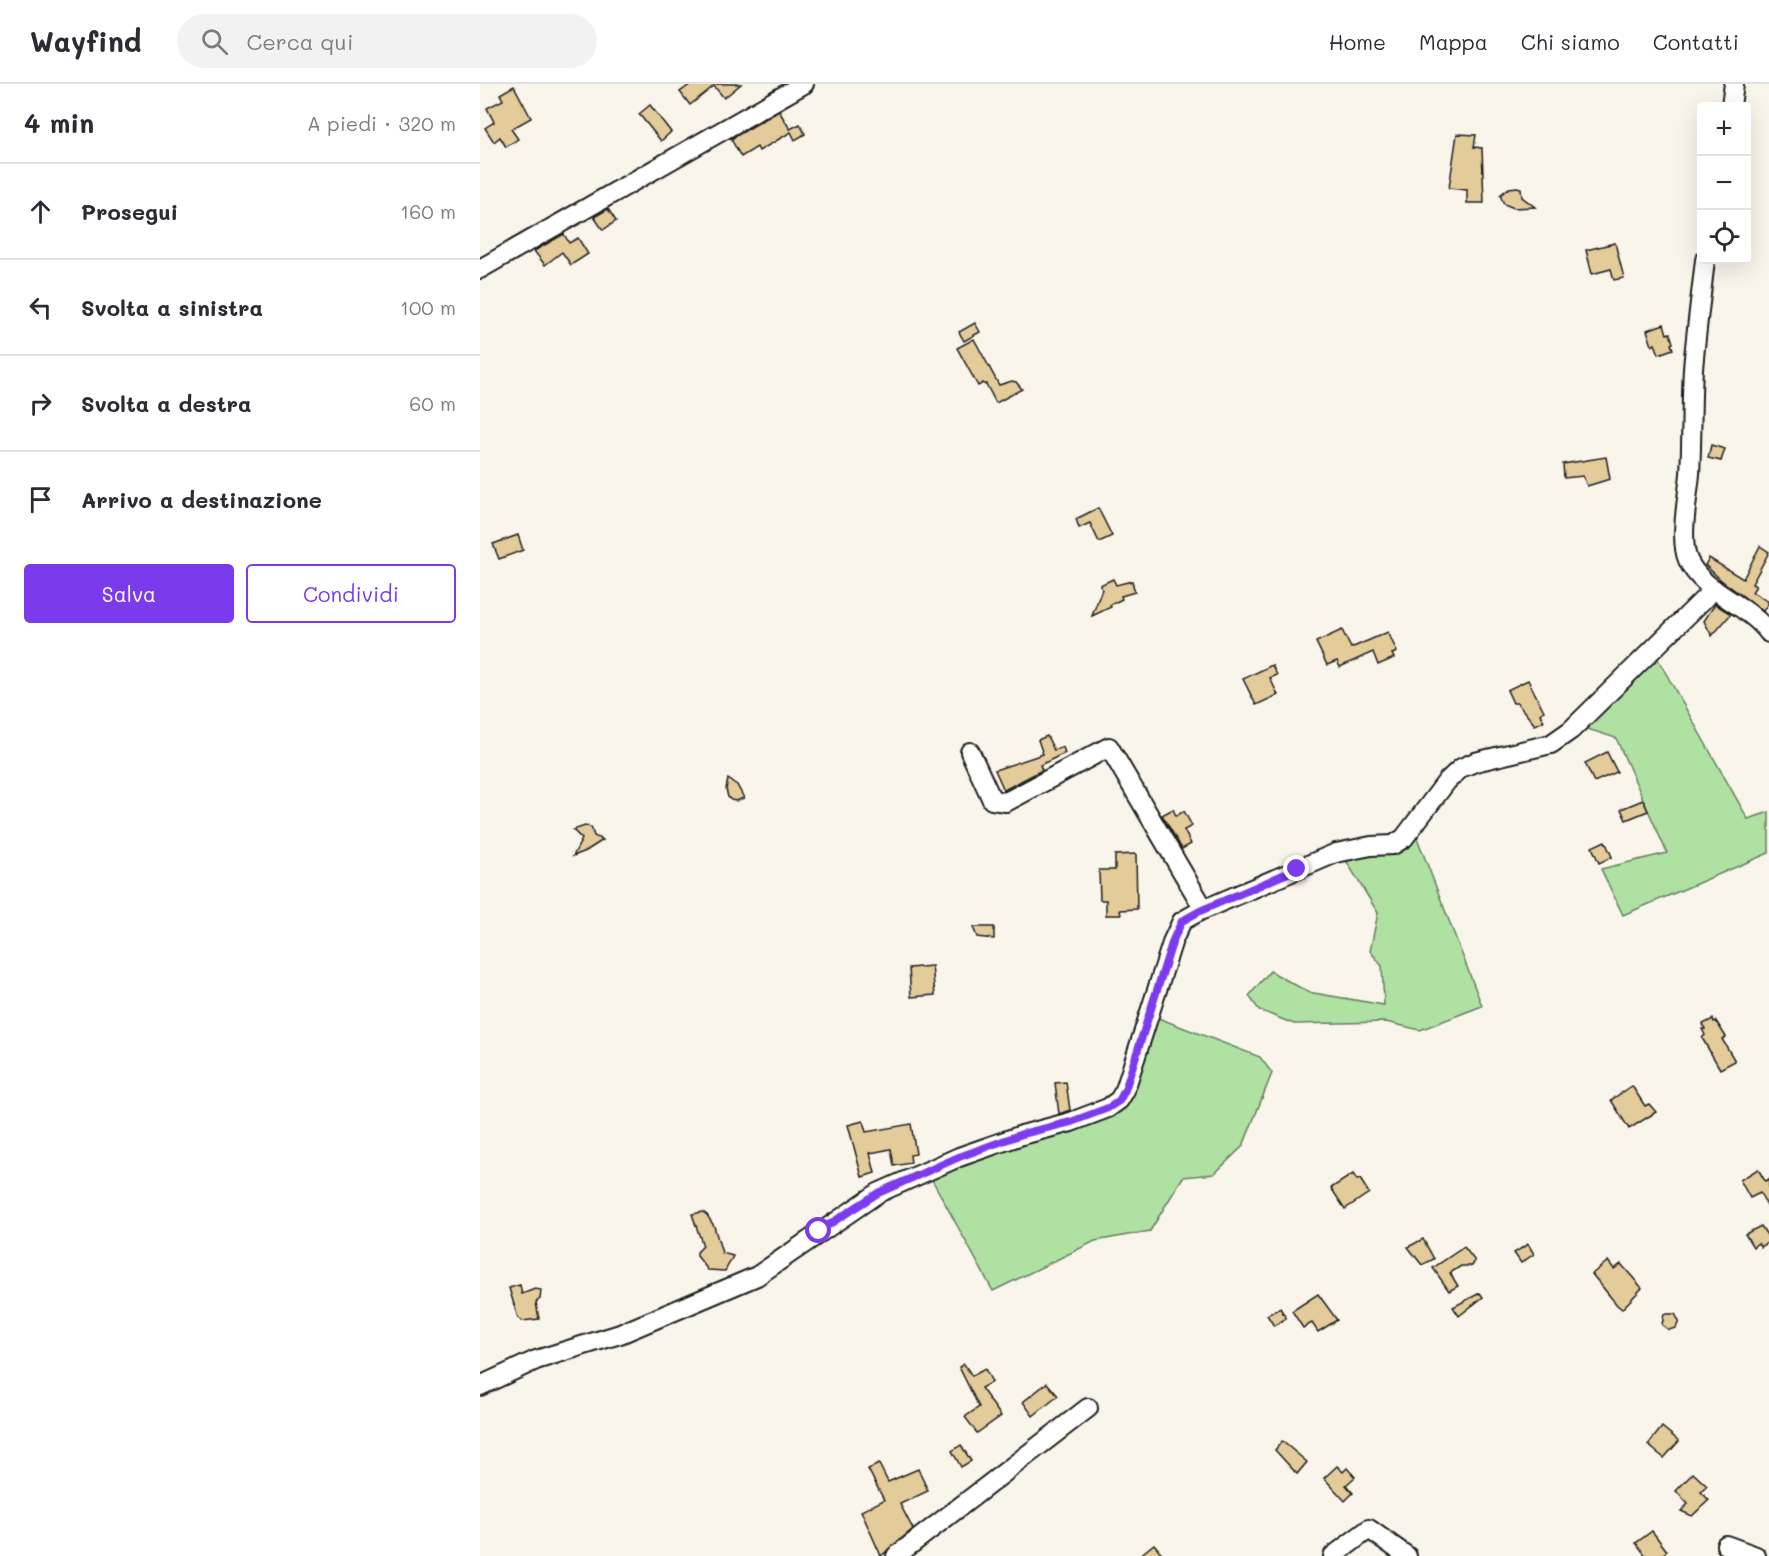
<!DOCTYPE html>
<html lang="it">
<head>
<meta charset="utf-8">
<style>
  :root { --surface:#fff; --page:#f2f2f3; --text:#2b2b33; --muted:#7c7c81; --line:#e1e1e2; --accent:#7c3aed }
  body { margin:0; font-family:Mali,sans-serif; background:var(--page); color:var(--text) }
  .controls { position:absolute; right:18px; top:18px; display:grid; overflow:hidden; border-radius:6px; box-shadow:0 6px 24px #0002 }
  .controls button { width:54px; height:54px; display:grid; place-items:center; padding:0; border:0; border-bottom:2px solid var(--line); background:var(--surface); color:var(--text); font:30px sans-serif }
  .stop { position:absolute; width:18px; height:18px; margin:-14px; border:4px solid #7c3aed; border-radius:50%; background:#fff }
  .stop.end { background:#7c3aed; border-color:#fff; box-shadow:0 2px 6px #0008 }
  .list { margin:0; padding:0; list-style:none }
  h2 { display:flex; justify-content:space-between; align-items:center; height:78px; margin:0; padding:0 24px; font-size:26px }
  h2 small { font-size:20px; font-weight:400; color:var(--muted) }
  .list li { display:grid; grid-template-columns:39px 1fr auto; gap:18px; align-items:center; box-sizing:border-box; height:96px; padding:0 24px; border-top:2px solid var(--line) }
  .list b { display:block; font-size:22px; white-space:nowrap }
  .list em { font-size:20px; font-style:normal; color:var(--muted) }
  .actions { display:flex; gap:12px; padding:18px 24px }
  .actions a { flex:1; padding:14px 0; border:2px solid var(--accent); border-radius:6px; text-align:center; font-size:21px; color:var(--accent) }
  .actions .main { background:var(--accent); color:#fff }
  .icon { flex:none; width:33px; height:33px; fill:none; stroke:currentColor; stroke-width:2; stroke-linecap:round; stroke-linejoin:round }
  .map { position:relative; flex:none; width:1289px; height:1472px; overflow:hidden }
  header { display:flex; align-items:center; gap:36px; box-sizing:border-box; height:84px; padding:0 30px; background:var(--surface); border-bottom:2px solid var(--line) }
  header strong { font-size:28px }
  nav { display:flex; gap:33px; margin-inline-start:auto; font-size:21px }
  .search { width:420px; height:54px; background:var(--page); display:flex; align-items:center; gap:15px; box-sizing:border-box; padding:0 21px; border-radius:33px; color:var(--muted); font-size:22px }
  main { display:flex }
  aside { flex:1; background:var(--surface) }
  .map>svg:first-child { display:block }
  .green { fill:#aee1a2; stroke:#657e5f; stroke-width:1.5 }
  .building { fill:#e3cb9a; stroke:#1c1c1c; stroke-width:1.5 }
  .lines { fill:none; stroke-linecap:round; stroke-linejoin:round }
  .minor-casing { stroke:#1c1c1c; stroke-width:22 }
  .minor { stroke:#fff; stroke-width:18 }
  .route { stroke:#7c3aed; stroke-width:8 }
</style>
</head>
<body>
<header>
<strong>Wayfind</strong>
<div class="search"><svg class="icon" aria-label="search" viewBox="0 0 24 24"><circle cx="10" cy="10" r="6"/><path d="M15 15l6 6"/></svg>Cerca qui</div>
<nav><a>Home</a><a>Mappa</a><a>Chi siamo</a><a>Contatti</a></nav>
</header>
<main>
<aside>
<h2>4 min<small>A piedi · 320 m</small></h2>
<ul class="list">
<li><svg class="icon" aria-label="ahead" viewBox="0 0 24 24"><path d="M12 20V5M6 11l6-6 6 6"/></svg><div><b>Prosegui</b></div><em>160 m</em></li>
<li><svg class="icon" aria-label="left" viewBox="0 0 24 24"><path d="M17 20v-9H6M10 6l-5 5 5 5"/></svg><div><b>Svolta a sinistra</b></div><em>100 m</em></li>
<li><svg class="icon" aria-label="right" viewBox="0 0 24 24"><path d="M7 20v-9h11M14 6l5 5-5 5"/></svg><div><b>Svolta a destra</b></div><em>60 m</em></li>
<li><svg class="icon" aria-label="arrive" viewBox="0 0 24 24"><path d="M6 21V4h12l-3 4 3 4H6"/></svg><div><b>Arrivo a destinazione</b></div></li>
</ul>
<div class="actions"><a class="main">Salva</a><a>Condividi</a></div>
</aside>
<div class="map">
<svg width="1289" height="1472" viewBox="0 0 1289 1472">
  <rect width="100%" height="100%" fill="#f9f5eb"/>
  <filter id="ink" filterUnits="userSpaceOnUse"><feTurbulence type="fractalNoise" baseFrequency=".0167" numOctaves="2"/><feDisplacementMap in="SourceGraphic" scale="12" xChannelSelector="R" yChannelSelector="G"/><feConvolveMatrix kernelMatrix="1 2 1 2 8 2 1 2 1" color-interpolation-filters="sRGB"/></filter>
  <g filter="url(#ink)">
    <!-- green -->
    <g class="green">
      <path d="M1175,570L1268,735L1289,728V769L1143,831L1121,785L1187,769L1136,654L1101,643Z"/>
      <path d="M934,746L1002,922L940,946L906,938L814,940L779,926L769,912L790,887L828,908L904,921L902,882L890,867L898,829L862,770Z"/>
      <path d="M673,932L780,973L792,989L763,1062L734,1090L703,1093L670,1147L615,1157L513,1207L450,1092L636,1024Z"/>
    </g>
    <!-- building -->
    <g class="building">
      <path d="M211,0H261L244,14L234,2L210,21L200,8Z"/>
      <path d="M34,2L51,34L31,45L38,55L26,63L20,53L14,58L5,44L14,38L7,24L23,16L20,10Z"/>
      <path d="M170,21L191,48L181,57L159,30Z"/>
      <path d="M299,27L310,45L320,40L325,50L315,56L311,48L279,67L277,63L261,73L251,55Z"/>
      <path d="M977,50L996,51L994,63L1002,64L1004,119H987V106L969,104Z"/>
      <path d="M1037,103L1041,104L1042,113L1055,123L1034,124L1024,120L1020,111L1029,104Z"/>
      <path d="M128,125L136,137L123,146L114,133Z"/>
      <path d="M84,150L89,159L98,154L108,170L91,181L82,168L65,181L54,167Z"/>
      <path d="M1135,159L1144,194L1134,196L1131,185L1112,190L1106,166Z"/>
      <path d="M495,239L500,248L484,257L479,248Z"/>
      <path d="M1184,240L1187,250L1190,249L1193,259L1191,260L1193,265L1179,270L1175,260L1172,262L1167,246Z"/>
      <path d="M494,255L519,301L532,297L536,298L542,305L516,319L506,300L505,301L503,299L498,302L477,264Z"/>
      <path d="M1231,361L1245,365L1241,377L1228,374Z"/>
      <path d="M1126,373L1130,395L1107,402L1103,392L1084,394L1083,380Z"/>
      <path d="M618,424L632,452L619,458L610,439L599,444L596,435Z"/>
      <path d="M38,451L43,466L19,475L13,460Z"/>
      <path d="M1280,462L1289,468L1272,500L1276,502L1272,508L1289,518L1283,527L1241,496L1225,481L1229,474L1263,495Z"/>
      <path d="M633,495L636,501L652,497L655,508L641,512L642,515L630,521L631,523L612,532L622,505L620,501Z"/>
      <path d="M1235,520L1251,530L1232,552L1224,537Z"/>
      <path d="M862,546L871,564L908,548L917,568L912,570L914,574L898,581L893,568L860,583L857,577L847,581L836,558Z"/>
      <path d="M792,581L797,591L790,594L798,611L776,621L763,595Z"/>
      <path d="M1048,596L1064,627L1060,630L1064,637L1055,641L1037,619H1033L1027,606Z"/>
      <path d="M567,652L574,666L583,663L585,669L560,681L562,686L524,706L515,686L563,670L558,656Z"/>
      <path d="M1127,668L1137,688L1114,698L1105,679Z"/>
      <path d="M248,695L257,701L264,714L256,717L251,716L248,713L246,705Z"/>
      <path d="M1163,716L1168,727L1146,736L1141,725Z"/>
      <path d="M693,725L696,732L704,727L712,742L704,746L711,760L702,765L682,731Z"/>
      <path d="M105,742L111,743L114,752L123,756L106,767L93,772L102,755L93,746Z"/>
      <path d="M1125,757L1132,773L1119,779L1112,763Z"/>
      <path d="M656,770L657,825L640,826L641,831H626V816H620L619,786H635V771Z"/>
      <path d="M493,843H514V855L497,853Z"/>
      <path d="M452,882L455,911L431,913L429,884Z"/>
      <path d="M1233,935L1234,938L1236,937L1246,953L1242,955L1255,977L1240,985L1222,954L1225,951L1222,945H1225L1223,940Z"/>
      <path d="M586,998L590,1026L579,1030L575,999Z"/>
      <path d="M1152,1002L1165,1022L1169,1020L1176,1028L1149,1045L1131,1016Z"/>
      <path d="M383,1037L386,1048L431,1040L436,1070L430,1071L431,1079L414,1082L411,1065L390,1069L395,1089L382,1093L368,1041Z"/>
      <path d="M1278,1085L1285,1097L1289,1095V1125L1280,1109L1270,1114L1260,1096Z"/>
      <path d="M873,1090L877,1096L880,1095L889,1109L865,1125L851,1104Z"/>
      <path d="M223,1128L227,1131L234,1142L242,1169L253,1172L245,1187L228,1186L217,1172V1168L223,1162L212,1130Z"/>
      <path d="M1281,1142L1289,1154V1158L1281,1163L1278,1159L1273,1163L1265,1150Z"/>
      <path d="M943,1155L954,1175L942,1181L928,1163Z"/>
      <path d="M1048,1160L1054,1170L1041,1179L1034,1169Z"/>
      <path d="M984,1163L995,1177L992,1182H981L970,1189L978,1202L969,1207L953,1184Z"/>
      <path d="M1128,1177L1134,1185L1141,1180L1162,1204L1142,1225L1137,1221L1112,1190Z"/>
      <path d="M40,1201L42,1210L55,1205L61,1206L60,1215L56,1218L59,1235L42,1237L38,1234L29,1204Z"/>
      <path d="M1000,1209L1003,1213L979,1232L973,1223Z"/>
      <path d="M838,1210L857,1236L838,1248L832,1239L823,1244L812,1227Z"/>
      <path d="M800,1224L806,1234L794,1242L787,1231Z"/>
      <path d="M1184,1230H1195L1199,1237L1196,1244L1189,1246L1182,1241Z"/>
      <path d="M484,1280L492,1292L505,1285L512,1298L501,1304L521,1332L497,1349L485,1333L499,1323L479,1283Z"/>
      <path d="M567,1299L578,1312L553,1332L543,1318Z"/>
      <path d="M1182,1343L1199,1357L1184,1374L1168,1361Z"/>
      <path d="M802,1357L827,1378L817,1390L795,1366Z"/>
      <path d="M481,1361L491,1377L481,1383L472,1367Z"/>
      <path d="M399,1380L408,1398L438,1385L448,1407L420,1420L433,1445L401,1472L381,1427L404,1416L388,1385Z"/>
      <path d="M857,1382L863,1388L867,1384L875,1393L866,1401L873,1409L865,1417L844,1394Z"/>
      <path d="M1213,1389L1227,1402L1221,1408L1229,1416L1212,1432L1201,1427L1208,1420L1196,1407Z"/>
      <path d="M1172,1447L1187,1467L1181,1472H1166L1156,1459Z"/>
      <path d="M674,1460L684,1472H659Z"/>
    </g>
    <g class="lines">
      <!-- minor casing -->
      <g class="minor-casing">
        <g id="minor">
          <path d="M1251,22L1254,0"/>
          <path d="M1225,176C1221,212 1216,248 1213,285C1211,320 1212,355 1210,390C1208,413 1199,455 1208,476C1222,508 1268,520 1289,549"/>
          <path d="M0,185L324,0"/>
          <path d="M490,668L512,716L526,718L629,663L724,825"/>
          <path d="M0,1302L56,1276L140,1250L277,1192L398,1109L479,1073L542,1051L591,1038L628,1024L639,1016L645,1006L693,856L702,837L720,827L856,769L891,762L913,761L924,754L967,697L981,684L995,678L1071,660L1091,646L1234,505"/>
          <path d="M1246,1461L1276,1472"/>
          <path d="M416,1472L608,1324"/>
          <path d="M853,1472L889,1445L927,1472"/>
        </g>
      </g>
      <!-- minor -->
      <use href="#minor" class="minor"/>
    </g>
  </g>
  <g class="lines" filter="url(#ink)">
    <!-- route -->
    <path class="route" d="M339,1147L398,1109L479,1073L542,1050L591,1038L628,1024L639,1017L645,1006L693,856L702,837L720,827L817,785"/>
  </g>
</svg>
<div class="controls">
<button>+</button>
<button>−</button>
<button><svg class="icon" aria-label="locate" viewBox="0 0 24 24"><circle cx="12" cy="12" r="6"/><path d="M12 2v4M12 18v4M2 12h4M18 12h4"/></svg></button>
</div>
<div class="stop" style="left:339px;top:1147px"></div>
<div class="stop end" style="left:817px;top:785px"></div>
</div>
</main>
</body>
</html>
